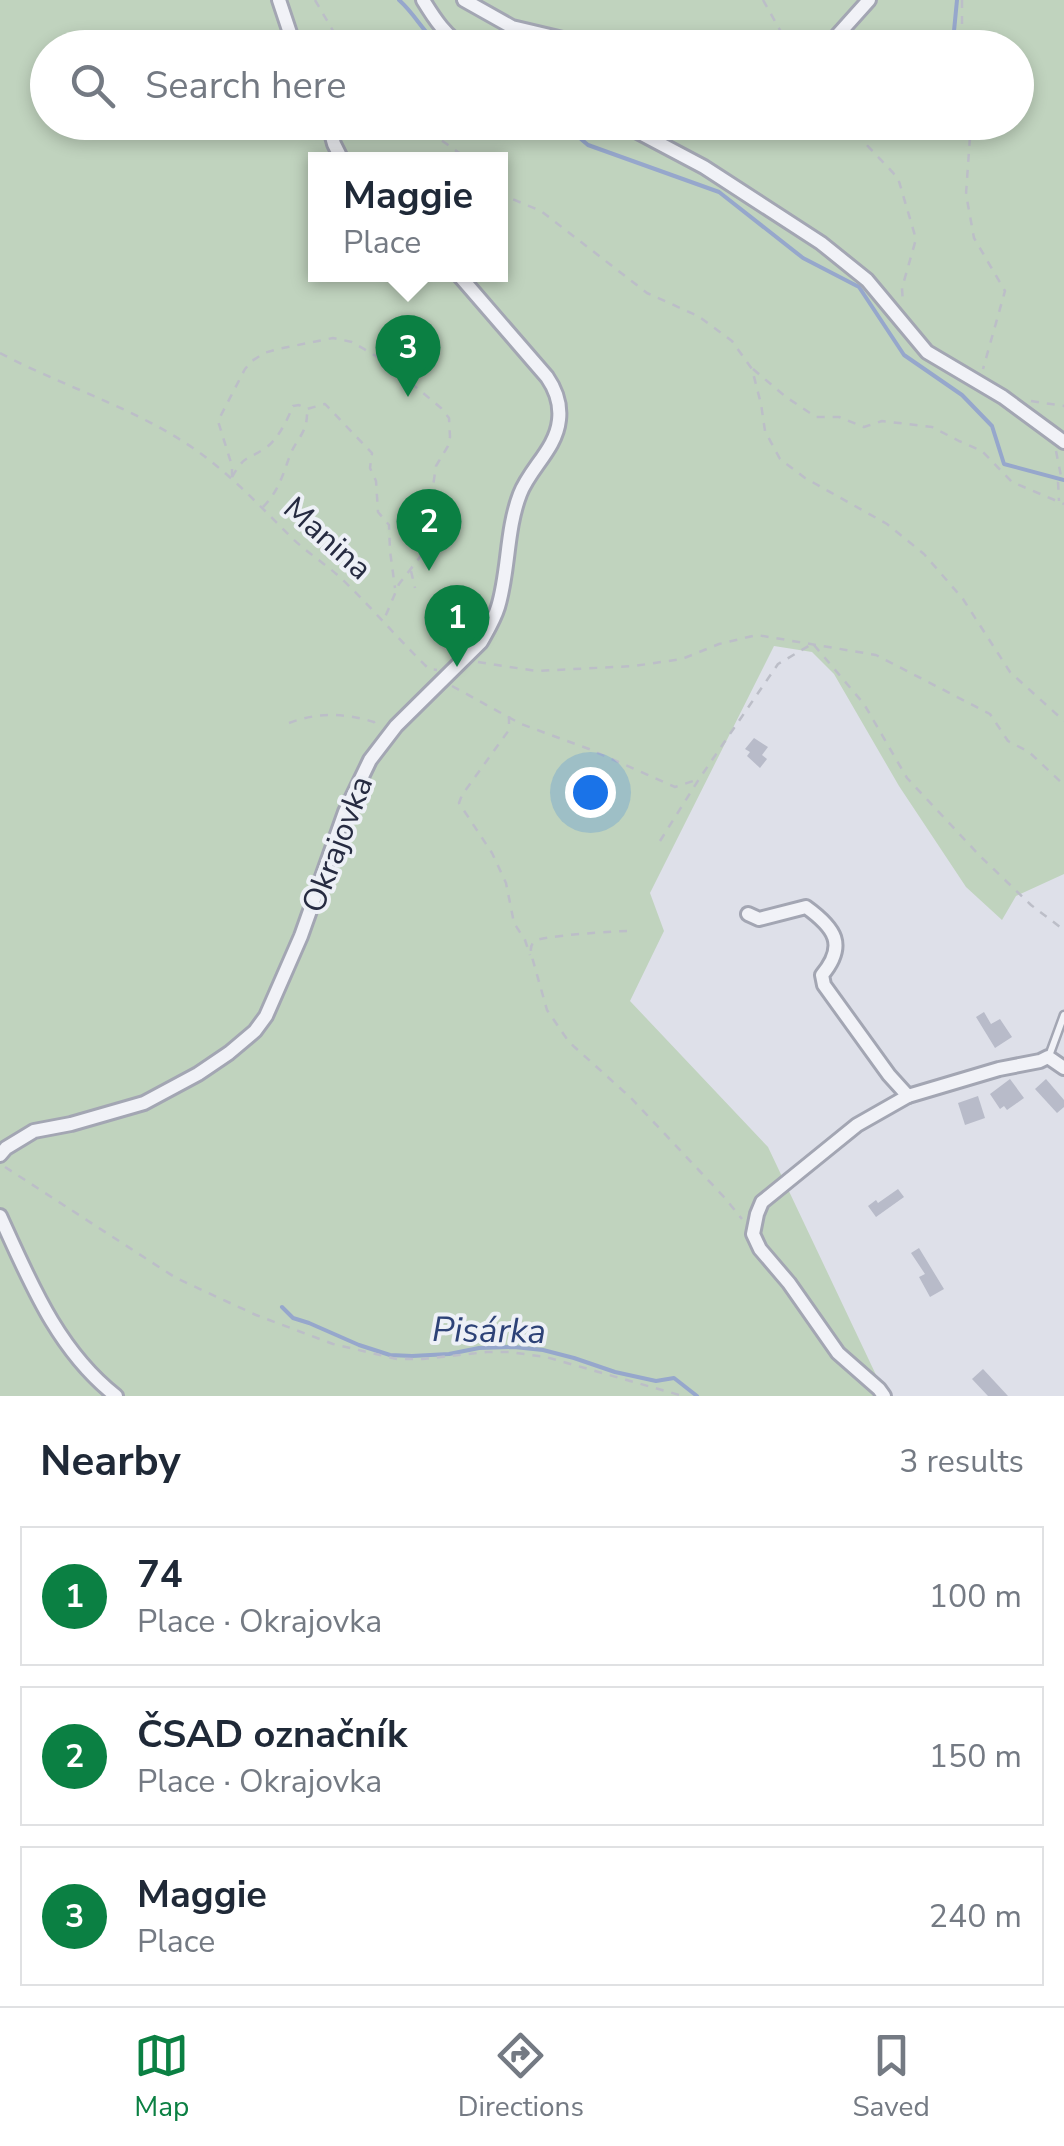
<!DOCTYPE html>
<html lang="en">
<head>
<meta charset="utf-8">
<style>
  :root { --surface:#fff; --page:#f6f6f7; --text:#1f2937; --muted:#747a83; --line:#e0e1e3; --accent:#0b8043 }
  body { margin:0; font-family:"Nunito Sans",sans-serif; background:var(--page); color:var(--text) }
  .you { position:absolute; left:590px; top:792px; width:35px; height:35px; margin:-25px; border:8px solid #fff; border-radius:50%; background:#1a73e8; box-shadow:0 0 0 15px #1a73e833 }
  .badge { display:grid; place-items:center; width:65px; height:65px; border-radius:50%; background:var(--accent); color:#fff; font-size:32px; font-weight:700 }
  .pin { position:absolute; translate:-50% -82px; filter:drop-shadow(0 2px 5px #0008) }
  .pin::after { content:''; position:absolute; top:52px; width:35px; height:30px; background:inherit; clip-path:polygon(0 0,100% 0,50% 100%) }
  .popup { position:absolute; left:308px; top:152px; width:200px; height:130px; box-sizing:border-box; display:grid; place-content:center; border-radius:0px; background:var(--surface); filter:drop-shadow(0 2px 8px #0005); font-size:32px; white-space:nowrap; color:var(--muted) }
  .popup b { font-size:38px; color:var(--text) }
  .popup::after { content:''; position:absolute; left:50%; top:100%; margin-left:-20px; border:20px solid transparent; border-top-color:var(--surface) }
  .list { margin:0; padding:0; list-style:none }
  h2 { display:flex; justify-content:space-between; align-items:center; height:130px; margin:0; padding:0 40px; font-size:42px }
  h2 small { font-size:32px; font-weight:400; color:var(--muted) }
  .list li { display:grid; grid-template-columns:65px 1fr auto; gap:30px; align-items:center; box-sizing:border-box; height:140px; margin:0 20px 20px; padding:0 20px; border:2px solid var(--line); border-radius:0px }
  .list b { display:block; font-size:38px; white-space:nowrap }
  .list p { margin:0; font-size:32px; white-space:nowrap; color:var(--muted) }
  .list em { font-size:32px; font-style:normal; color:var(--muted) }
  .icon { flex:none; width:55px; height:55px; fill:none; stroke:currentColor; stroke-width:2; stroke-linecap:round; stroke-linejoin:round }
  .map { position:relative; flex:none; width:1064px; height:1396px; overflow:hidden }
  .search { position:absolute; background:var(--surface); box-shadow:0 5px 15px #0003; left:30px; right:30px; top:30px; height:110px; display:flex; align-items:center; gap:25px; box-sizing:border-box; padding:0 35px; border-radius:55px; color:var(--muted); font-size:38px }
  .sheet { height:610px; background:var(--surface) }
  nav { display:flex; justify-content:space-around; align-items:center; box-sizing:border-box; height:140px; border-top:2px solid var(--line); background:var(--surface); font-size:28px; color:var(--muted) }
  nav a { display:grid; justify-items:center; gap:5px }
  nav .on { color:var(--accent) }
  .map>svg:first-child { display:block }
  .green { fill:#c0d3be; fill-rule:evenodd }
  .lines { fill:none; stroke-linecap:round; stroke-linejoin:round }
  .stream { stroke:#96a7cc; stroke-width:4 }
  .building { fill:#b8bbc9 }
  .service-casing { stroke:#a3a6b3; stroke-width:11 }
  .minor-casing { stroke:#a3a6b3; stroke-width:18 }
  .path { stroke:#bcbec8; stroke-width:2.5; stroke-dasharray:8 8; stroke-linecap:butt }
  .service { stroke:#f1f2f7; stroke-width:6 }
  .minor { stroke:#f1f2f7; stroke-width:12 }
  .labels { text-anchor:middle; stroke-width:8; stroke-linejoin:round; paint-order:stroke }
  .street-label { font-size:32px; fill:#262b41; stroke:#edf0f6 }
  .water-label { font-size:35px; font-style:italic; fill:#2d4277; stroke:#edf0f6 }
</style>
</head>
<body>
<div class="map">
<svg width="1064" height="1396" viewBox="0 0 1064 1396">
  <rect width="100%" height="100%" fill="#dee0e9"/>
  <!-- green -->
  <path class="green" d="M0,0H1064V874L1016,896L1002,920L966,887L899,786L834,674L812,652L774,646L650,893L664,931L630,1001L768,1147L886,1396H0ZM48,48H1016V122H48ZM316,160H500V274H316Z"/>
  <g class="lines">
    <!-- stream -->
    <g class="stream">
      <path d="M399,0C417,16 422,32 442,48"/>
      <path d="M957,0L954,31L957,48"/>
      <path d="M561,122L588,145L719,192L803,258L859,287L904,355L962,395L992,426L1004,464L1064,480"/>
      <path d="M282,1307L293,1318L309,1323L359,1345L390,1355L412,1356L449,1354L479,1348L514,1347L543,1350L574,1358L615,1372L656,1381L674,1378L697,1396"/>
    </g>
  </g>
  <!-- building -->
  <g class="building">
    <path d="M754,738L768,747L762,755L767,759L760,768L747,756L750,752L745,749Z"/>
    <path d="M984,1012L991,1024L1000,1019L1012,1037L995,1048L976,1017Z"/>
    <path d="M1010,1079L1024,1098L1007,1110L1004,1106L1000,1109L990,1094Z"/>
    <path d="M1046,1079L1064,1100V1107L1057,1113L1035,1089Z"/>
    <path d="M978,1096L985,1118L965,1125L958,1103Z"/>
    <path d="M898,1189L904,1197L876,1217L868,1206L876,1200L878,1203Z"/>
    <path d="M919,1248L944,1289L930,1297L919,1277L925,1274L911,1253Z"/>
    <path d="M983,1369L1008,1396H988L972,1379Z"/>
  </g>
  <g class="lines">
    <!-- service casing -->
    <g class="service-casing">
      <path id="service" d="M1049,1056L1064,1015"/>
    </g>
    <!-- minor casing -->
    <g class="minor-casing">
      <g id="minor">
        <path d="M279,0L295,48"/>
        <path d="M423,0C434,18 446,37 466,48"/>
        <path d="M464,0L512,27L567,40L625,48"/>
        <path d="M826,48L869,0"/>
        <path d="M328,122L334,144L342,160"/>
        <path d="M619,122L704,167L821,243L867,280L927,352L1003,397L1064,442"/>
        <path d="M748,914L759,919L806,907C835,928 847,945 822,975L824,985L889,1075L908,1096"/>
        <path d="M0,1155L6,1148L34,1131L71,1124L144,1103L198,1074L229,1053L255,1031L266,1016L301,936L345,812L370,760L396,726L481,642C487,631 494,620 498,607C509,571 506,530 520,494C530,468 556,449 559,420C561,403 556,390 547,377L458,274"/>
        <path d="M0,1216C30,1282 58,1351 116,1396"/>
        <path d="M884,1396L879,1389L838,1353L789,1283L760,1249L753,1234L757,1214L762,1202L857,1125L908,1096L999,1069L1040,1061L1048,1057L1064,1068"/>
      </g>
    </g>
    <!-- path -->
    <g class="path">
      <path d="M315,0L343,48"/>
      <path d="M763,0L790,48"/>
      <path d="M962,0V48"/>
      <path d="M416,122L469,160"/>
      <path d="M845,122L898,178L916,239L902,288L903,304"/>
      <path d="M971,122L966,194L974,238L1005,291L983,369"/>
      <path d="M500,191L505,196L541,211L647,293L698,316L732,341L752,369L761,404L765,431L780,459L805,478L887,524L924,554L963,599L1010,672L1064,721"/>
      <path d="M0,353C64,387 133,407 193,448C229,473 259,505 290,536C306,552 326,564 343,580C373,609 399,640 429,669L437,670"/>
      <path d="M753,369L786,397L816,417H839L864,427L882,421L932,427L959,441L982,451L1012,482L1064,504"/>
      <path d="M1031,401L1064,406"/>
      <path d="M1056,451L1061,476L1058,482L1059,501"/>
      <path d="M232,477V466L218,421L245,369L252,361L264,353L278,349L333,338L352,342L386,362L441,408L449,418L450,437L448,446L436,466L427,527L420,557L399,584L383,622"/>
      <path d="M232,477C245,455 245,461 264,449C277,441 287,421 293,406L299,405L307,409L325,404L372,453L370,468L376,481L378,512L389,525L390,551L395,588"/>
      <path d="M263,507C278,492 283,475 290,455C298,436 308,433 307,409"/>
      <path d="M411,571L415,588"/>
      <path d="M814,645L864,704L907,778L980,856L1031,905L1064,930"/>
      <path d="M478,662L536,671L634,666L682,659L719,644L757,635L876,655L990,714L1008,741L1029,752L1064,785"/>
      <path d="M452,686L521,724L589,749L675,787L699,779"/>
      <path d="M509,716V730L462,795L459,803L492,853L506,883L514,923L525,940L530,955"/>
      <path d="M289,723C318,712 345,713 374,722L378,729"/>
      <path d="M660,841L699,779L778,664L812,644"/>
      <path d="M627,931C616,931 540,936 535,941C529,946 531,950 532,957L547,1010L569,1042L631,1098L724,1197L742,1219"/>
      <path d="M5,1167L176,1278L256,1315L333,1344L397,1359H423L487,1352H509L546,1357L683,1396"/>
    </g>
    <!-- service -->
    <use href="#service" class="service"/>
    <!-- minor -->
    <use href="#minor" class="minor"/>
  </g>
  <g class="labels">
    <!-- street labels -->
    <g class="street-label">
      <text transform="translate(328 538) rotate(42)" y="11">Manina</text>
      <text transform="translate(337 844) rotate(-69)" y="11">Okrajovka</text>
    </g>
    <!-- water labels -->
    <g class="water-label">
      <text transform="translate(489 1330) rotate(1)" y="12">Pisárka</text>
    </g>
  </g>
</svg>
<div class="you"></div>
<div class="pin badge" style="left:457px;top:667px">1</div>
<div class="pin badge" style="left:429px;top:571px">2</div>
<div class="pin badge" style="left:408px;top:397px">3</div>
<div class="popup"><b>Maggie</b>Place</div>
<div class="search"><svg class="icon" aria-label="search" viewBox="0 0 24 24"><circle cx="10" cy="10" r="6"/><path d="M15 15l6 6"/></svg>Search here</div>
</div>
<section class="sheet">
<h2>Nearby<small>3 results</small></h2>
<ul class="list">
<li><span class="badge">1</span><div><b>74</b><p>Place · Okrajovka</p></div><em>100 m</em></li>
<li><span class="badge">2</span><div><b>ČSAD označník</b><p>Place · Okrajovka</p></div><em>150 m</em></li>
<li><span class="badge">3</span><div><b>Maggie</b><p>Place</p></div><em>240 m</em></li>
</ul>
</section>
<nav>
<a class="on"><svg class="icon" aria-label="map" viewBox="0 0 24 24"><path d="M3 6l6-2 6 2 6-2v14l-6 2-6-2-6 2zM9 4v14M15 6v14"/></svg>Map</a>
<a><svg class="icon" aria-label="directions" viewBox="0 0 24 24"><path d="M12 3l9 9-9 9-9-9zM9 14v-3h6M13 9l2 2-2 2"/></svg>Directions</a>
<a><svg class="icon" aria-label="saved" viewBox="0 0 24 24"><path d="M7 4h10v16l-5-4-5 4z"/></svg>Saved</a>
</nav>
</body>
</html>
